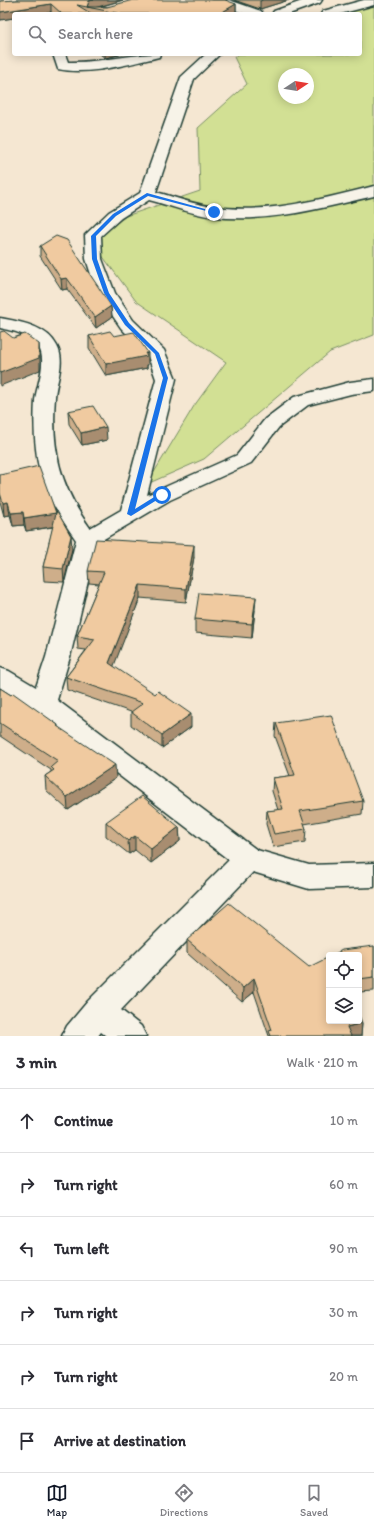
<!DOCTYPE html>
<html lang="en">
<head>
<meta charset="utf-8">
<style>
  :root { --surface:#fff; --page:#f7f7f7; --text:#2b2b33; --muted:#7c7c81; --line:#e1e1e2; --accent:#111827 }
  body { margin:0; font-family:Itim,sans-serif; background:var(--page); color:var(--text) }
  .controls { position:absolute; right:12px; bottom:12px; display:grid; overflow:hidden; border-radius:4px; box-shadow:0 2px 10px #0003 }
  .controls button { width:36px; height:36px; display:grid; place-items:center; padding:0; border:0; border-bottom:1px solid var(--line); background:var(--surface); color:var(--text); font:20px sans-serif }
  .compass { position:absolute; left:278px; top:68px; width:36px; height:36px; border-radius:50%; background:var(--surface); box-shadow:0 2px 10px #0003; rotate:78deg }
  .stop { position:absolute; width:12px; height:12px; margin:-9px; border:3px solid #1a73e8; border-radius:50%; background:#fff }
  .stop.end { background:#1a73e8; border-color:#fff; box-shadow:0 1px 4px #0008 }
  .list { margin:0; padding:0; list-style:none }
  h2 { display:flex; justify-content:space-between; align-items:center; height:52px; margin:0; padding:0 16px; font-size:17px }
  h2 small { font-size:13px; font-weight:400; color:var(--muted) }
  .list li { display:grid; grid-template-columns:26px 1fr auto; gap:12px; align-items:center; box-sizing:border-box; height:64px; padding:0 16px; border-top:1px solid var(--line) }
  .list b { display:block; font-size:15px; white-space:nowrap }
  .list em { font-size:13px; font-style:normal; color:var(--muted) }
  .icon { flex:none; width:22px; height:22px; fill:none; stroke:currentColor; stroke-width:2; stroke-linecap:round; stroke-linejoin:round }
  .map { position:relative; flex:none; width:374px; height:1036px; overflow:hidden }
  .search { position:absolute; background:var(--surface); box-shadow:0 2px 10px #0003; left:12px; right:12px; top:12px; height:44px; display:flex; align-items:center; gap:10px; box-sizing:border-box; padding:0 14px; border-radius:4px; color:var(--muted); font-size:15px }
  .sheet { height:436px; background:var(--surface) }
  nav { display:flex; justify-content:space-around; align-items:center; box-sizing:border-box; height:56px; border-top:1px solid var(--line); background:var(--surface); font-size:11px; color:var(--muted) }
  nav a { display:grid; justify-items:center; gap:2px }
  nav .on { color:var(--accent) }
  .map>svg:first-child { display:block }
  .green { fill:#d2e094; stroke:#788e64; fill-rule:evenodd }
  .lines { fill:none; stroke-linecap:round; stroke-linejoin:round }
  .minor-casing { stroke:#1f3d34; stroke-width:3 }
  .minor { fill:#f7f3e8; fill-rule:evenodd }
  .wall { fill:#ceae8a; stroke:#1f3d34 }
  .shaded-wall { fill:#a88d70; stroke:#1f3d34 }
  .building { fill:#f0caa0; stroke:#1f3d34 }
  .route { fill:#1a73e8 }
</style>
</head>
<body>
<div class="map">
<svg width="374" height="1036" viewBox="0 0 374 1036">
  <rect width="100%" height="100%" fill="#f5e7d2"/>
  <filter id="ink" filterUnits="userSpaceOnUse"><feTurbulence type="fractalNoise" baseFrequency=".025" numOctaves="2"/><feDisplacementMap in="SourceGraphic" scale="8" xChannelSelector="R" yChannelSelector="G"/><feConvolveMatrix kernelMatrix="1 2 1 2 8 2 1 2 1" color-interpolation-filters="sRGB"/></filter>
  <g filter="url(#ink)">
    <!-- green -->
    <path class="green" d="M374,0V335L330,352L204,459L147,484L194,406L226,362L136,301L92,242L126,216L200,191L198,128L247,84L234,57L240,54H360V14H332ZM284,74H308V98H284Z"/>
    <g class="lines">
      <!-- minor casing -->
      <g class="minor-casing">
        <g id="minor">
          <path d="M212,0H229L261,11L263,14H246L214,3Z"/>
          <path d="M305,0H322L320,3L289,14H272L274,11Z"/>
          <path d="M364,0H374V5L340,14H321L323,11Z"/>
          <path d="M53,54H65L68,62C100,63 129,54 160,54L159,57C129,64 88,76 58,69Z"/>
          <path d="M206,54H220L194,79L156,192C175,197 195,205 215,207C269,214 322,199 374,186V196C322,208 268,223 214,217C192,214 171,206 149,200L121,218L101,236L102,259L115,293L133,320L164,350L176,379L147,495L237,455L265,419L294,397L350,382L374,379V391L351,394L308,405L279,427L251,463L170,500L97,543L70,657L57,700L257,850L309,865L374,863V887L309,889L253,872L121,1010L141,1026L146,1036H106L101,1032L98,1036H62L67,1026L88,1001L229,860L34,710L0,689V668L9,671L36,687L46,657L76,540C56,511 39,485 36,449C34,432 34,416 35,400C37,384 48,361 38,346C31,334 12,331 0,328V318C21,322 47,326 57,346C66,362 56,381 55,397C51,450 60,486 90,528L121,510L156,379L148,356L121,328L97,293L86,259L85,235L109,212L140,193L181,77Z"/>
        </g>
      </g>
      <!-- minor -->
      <use href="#minor" class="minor"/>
    </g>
    <!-- wall -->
    <g class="wall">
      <path d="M17,0H123L99,7L236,4V12L233,14H53L51,12L0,20V1Z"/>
      <path d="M234,0H289L260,9Z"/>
      <path d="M100,54H123L105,58Z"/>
      <path d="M40,246L111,306L112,317L96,328L67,289L62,290L40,256Z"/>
      <path d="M89,336H114L148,365H147V368L106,376L89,348Z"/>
      <path d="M68,411L107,440L82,445L69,424Z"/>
      <path d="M0,475L56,513L72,549L64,582L44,581L43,567L53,527L26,531L24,525L13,526L10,515L4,516L0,502Z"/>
      <path d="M194,557L186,602L140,598L113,666L191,727L162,748L131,725V712L67,690L66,677L86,650L78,649L77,636L99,584L89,583L88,571Z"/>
      <path d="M255,610L252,638L195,633V619Z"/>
      <path d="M0,688L58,725V727L116,778L68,810L46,790L45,776L51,772V770L0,736Z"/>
      <path d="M276,723L363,801L362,814L304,824L306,829L305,842L273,847L266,824L267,811L278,810L272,791L273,778L290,776L275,736Z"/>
      <path d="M106,822L179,827L180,841L151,863L135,850L129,854L106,836Z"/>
      <path d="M187,940L362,1023L361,1036H269L254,992L242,1002L187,953Z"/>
      <path d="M374,946V991L359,992V955Z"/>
    </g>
    <!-- shaded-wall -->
    <g class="shaded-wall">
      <path d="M94,0H123L94,8L87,7L89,1Z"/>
      <path d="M263,0H289L260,9V1Z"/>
      <path d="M51,4V12L41,14H14V18L0,20V12Z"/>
      <path d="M236,4V12L233,14H219Z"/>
      <path d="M105,54H123L105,58Z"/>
      <path d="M67,278V289L62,290L61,279Z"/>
      <path d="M111,306L112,317L96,328L95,317Z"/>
      <path d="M39,344L40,356V370L0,386V373Z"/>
      <path d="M148,353V365H147V368L106,376V364Z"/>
      <path d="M106,427L107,440L82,445L81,433Z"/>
      <path d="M8,502L10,515L4,516L3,503Z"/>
      <path d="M23,512L24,525L13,526L11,513Z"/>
      <path d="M56,513L57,526L26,531L24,518Z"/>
      <path d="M71,536L72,549L64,582L63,569Z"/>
      <path d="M194,545V557L186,602V589Z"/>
      <path d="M140,585V598L110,676L109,663Z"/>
      <path d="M256,597L255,610L252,638V624Z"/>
      <path d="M191,714V727L162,748V735Z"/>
      <path d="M115,765L116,778L68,810L67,797Z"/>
      <path d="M179,827L180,841L151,863V849Z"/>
      <path d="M135,836V850L129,854L128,841Z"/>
      <path d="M254,978V992L242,1002L243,988Z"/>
      <path d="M362,1023L361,1036H346L347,1027Z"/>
    </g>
    <!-- building -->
    <g class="building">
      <path d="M17,0H94L89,1L87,7H107L133,0H225L236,4L219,14H122L77,5L92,14H62L51,4L0,12V1Z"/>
      <path d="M56,236L67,240L111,306L95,317L67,278L61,279L40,246Z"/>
      <path d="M4,331L13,338L25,334L39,344V358L0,373V332Z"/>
      <path d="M110,331L114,336L134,332L148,353H145L147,356L106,364L89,336Z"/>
      <path d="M93,406L106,427L81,433L68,411Z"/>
      <path d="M39,466L56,513L57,511L71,536L63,569L43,567L56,513L24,518L23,512L11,513L8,502L3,503L0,493V475Z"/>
      <path d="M96,539L194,545L186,589L140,585L109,663L155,694L158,691L191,714L162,735L131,712L143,703L66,677L95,639L77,636L104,572L88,571Z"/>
      <path d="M199,593L256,597L252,624L195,619Z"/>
      <path d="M0,688L11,695L13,693L58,725L57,726L115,765L67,797L45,776L54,770L51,767L58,761L0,723Z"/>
      <path d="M331,715L363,801L300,811L306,829L274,834L267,811L283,809L273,778L295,775L276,723Z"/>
      <path d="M142,796L179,827L151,849L135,836L128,841L106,822Z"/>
      <path d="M229,903L309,967L329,957V1021H359V1015L362,1023L347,1027L351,1036H271L269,1031L272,1030L254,978L243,988L187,940Z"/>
      <path d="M374,946V977L359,979V955H333L342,950Z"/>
    </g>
  </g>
  <!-- route -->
  <path class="route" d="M147,193L216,212L214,213L148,196L116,216L96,236L97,259L109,293L129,323L159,353L168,378L135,509L159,494L165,495L131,516L127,514L163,378L155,354L125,325L104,293L92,259L91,236L113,214Z"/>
</svg>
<div class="controls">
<button><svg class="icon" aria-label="locate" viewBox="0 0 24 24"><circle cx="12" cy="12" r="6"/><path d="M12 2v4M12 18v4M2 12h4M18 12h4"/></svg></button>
<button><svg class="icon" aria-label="layers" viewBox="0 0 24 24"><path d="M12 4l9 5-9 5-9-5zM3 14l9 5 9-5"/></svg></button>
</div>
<svg class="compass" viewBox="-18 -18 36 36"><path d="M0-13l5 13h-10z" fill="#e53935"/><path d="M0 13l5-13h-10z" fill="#7c7c81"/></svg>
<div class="stop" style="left:162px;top:495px"></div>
<div class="stop end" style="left:214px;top:212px"></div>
<div class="search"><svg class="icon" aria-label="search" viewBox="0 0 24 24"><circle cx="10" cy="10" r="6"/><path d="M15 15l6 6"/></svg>Search here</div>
</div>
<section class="sheet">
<h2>3 min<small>Walk · 210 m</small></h2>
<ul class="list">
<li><svg class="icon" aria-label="ahead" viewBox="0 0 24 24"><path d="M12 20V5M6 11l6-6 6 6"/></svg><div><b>Continue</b></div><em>10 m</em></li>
<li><svg class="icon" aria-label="right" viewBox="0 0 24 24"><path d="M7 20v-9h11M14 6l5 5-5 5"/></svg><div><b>Turn right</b></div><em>60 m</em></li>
<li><svg class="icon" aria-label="left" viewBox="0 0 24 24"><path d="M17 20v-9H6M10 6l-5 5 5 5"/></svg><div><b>Turn left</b></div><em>90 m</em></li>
<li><svg class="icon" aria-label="right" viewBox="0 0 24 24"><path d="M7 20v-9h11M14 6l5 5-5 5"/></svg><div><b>Turn right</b></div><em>30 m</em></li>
<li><svg class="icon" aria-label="right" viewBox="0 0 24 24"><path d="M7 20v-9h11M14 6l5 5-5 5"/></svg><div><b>Turn right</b></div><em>20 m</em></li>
<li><svg class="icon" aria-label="arrive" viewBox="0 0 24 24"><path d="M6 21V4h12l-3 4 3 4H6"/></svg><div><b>Arrive at destination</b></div></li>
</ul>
</section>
<nav>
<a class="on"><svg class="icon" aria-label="map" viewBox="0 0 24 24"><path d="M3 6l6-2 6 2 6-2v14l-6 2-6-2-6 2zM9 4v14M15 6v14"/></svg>Map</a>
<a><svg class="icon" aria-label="directions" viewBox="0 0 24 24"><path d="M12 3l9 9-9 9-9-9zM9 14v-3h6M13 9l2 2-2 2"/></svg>Directions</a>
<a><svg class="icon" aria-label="saved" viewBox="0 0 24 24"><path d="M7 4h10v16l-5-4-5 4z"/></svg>Saved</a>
</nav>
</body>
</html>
